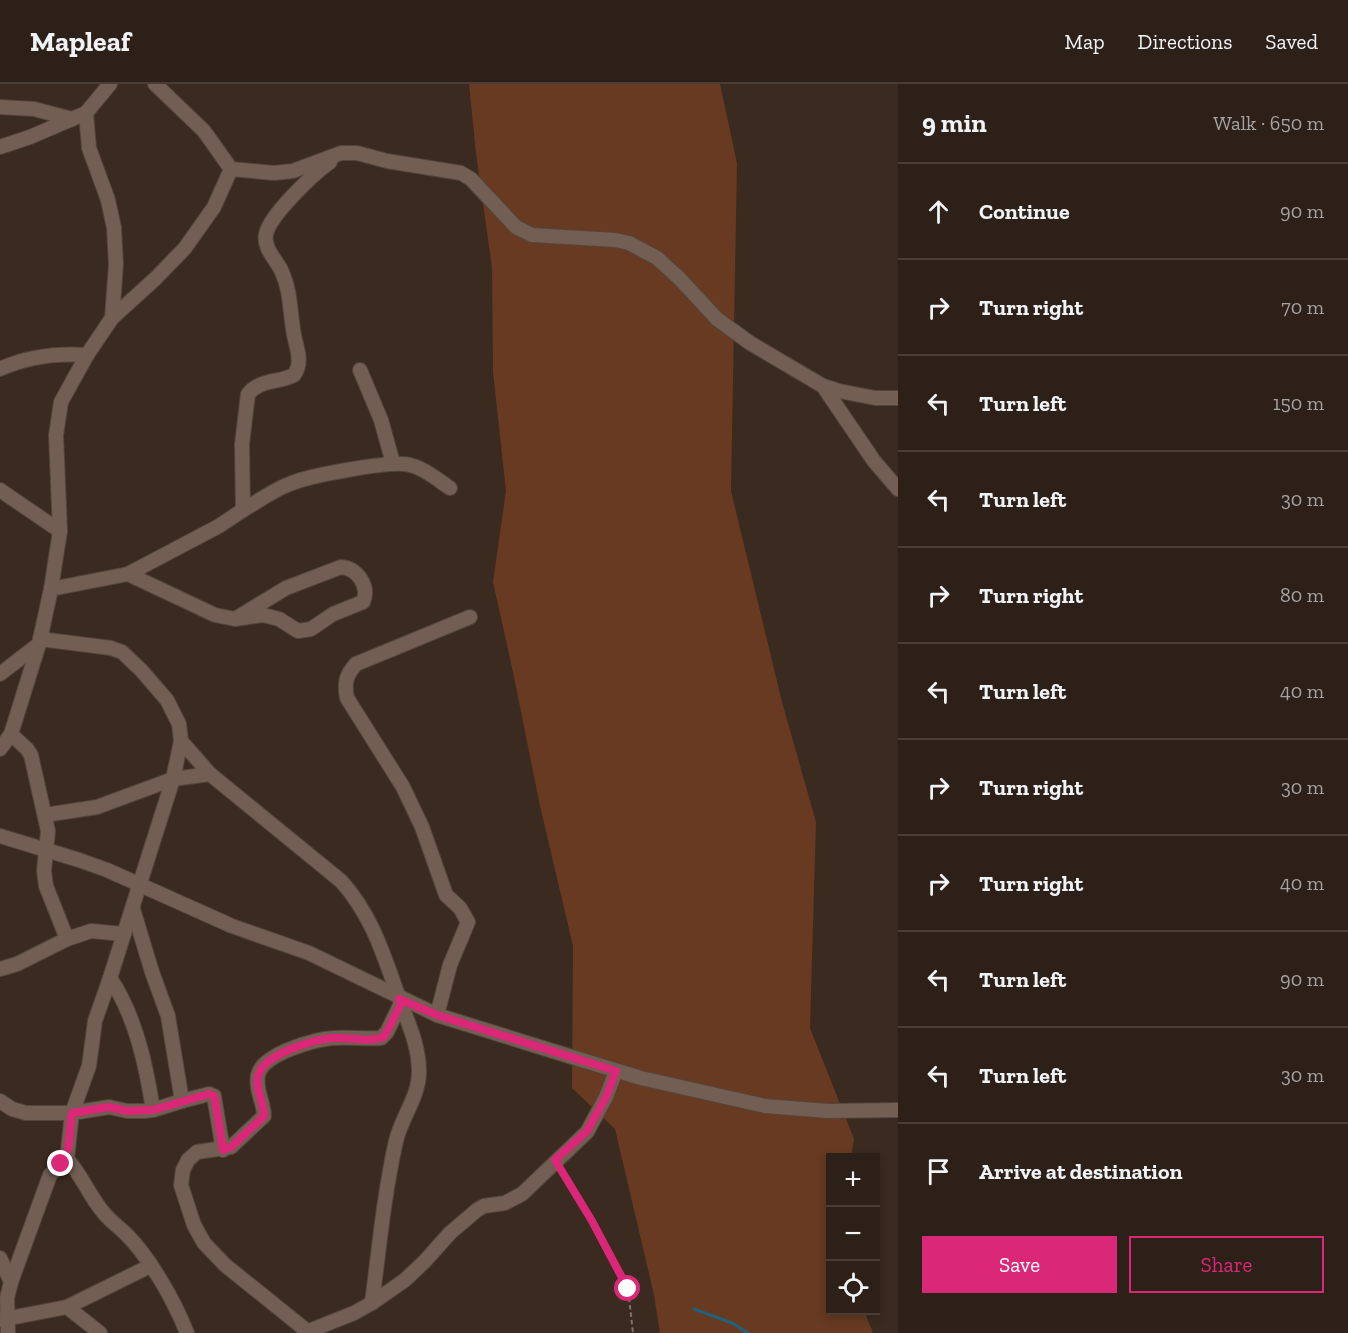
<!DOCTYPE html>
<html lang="en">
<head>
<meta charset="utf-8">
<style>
  :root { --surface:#2c2018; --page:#382d25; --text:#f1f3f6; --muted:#a6a3a2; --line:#483e37; --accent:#db2777 }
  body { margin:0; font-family:"Zilla Slab",serif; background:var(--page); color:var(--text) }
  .controls { position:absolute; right:18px; bottom:18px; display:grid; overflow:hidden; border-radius:0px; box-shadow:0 3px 9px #0003 }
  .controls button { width:54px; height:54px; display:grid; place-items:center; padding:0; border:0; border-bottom:2px solid var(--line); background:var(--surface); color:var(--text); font:30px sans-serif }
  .stop { position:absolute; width:18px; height:18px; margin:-14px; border:4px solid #db2777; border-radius:50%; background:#fff }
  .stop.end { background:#db2777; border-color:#fff; box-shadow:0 2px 6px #0008 }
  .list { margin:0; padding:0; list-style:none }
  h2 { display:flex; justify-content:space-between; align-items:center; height:78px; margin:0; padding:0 24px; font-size:26px }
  h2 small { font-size:20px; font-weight:400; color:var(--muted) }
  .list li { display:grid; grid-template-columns:39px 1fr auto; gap:18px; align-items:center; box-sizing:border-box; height:96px; padding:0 24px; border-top:2px solid var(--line) }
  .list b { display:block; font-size:22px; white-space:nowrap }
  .list em { font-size:20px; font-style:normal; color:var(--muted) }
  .actions { display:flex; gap:12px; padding:18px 24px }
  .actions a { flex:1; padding:14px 0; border:2px solid var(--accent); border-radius:0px; text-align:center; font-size:21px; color:var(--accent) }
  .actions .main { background:var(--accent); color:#fff }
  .icon { flex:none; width:33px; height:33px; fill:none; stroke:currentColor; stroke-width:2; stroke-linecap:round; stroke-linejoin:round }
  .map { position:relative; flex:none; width:898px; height:1249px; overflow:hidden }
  header { display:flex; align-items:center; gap:36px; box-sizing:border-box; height:84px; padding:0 30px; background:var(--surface); border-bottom:2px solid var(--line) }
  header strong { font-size:28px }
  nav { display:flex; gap:33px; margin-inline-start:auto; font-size:21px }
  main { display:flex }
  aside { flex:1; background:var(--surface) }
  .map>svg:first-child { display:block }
  .green { fill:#673a21 }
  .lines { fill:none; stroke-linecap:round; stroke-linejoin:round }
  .stream { stroke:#22607b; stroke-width:3 }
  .minor-casing { stroke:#54453c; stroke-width:16 }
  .path { stroke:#82736b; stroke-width:2; stroke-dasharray:4.5 3; stroke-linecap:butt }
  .minor { stroke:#725e53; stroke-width:14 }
  .route { stroke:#db2777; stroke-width:8 }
</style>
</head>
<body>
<header>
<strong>Mapleaf</strong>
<nav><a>Map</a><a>Directions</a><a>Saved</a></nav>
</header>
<main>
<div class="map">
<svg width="898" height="1249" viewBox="0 0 898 1249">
  <rect width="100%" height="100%" fill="#3b2a20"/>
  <!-- green -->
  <path class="green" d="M469,0H720L737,79L731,407L782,618L816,738L810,944L854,1055L851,1073L830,1074V1226L864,1227L873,1249H660L654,1211L615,1045L572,1004L573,862L540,722L513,588L493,498L506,407L493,288L492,184L476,69Z"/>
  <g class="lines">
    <!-- stream -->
    <path class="stream" d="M694,1225L732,1239L748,1249"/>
    <!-- minor casing -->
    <g class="minor-casing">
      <g id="minor">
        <path d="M110,0L86,29L89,64L108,116L114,144L116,180L112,234"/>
        <path d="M155,0L204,47L231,85L274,89L293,87L341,69H357L387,77L461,89L471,95L516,143L532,151L615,156L629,159L657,174L680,195L717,235L750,259L823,302L839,307L875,314H898"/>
        <path d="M0,23L34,25L72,35"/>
        <path d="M0,63L30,53L86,29"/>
        <path d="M0,285C28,272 56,269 87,271"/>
        <path d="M360,286L381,336L393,379"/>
        <path d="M823,302L874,377L898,405"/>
        <path d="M0,406L60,447"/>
        <path d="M243,426C257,418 272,407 287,401C306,392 391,376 410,381C424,384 438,396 450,404"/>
        <path d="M128,490L215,531L235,535L263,531L279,535L298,547L311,545L333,530L363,518C370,502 357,484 341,483L286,504L235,535"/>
        <path d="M51,505L128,490L219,442L243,426L242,360L248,310C260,295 279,299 294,291C303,278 297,266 294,251C290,230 291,208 282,188C277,176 263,165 266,150C270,131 313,90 330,78"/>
        <path d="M0,590L39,560"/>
        <path d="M11,650L27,665L31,671L48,747L44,787L46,802L67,855L91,847L124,850"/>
        <path d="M181,657L210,690L341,797C372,831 384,872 399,914C408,939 419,961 419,988C419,1013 401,1034 396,1057C384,1110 379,1165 372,1219"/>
        <path d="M0,665L11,650L39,560L51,505L60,447L56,351L61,318L87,271L112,234L156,194L185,164L214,123L231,85"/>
        <path d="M45,731L97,723L173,695L210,690"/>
        <path d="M0,752L79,776L107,786L232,842L309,869L437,931L585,977L641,994L765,1022L828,1027L898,1026"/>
        <path d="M0,885L17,880L67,855"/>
        <path d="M110,894C136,933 146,981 153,1026"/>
        <path d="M437,931L450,881L468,838L460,824L446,811L422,743L403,703L347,614C344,599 346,591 356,580L470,533"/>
        <path d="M0,1017L12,1025L26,1029H72L109,1023L127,1027H144L153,1026L182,1017L168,932L152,888L133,825"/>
        <path d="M182,1017L209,1010L214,1012L223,1066"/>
        <path d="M67,1075C82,1091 89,1112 103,1128C110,1137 119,1143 127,1151C150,1174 175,1218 187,1249"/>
        <path d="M0,1174L11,1198"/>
        <path d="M67,1223L150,1182"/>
        <path d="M0,1236L67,1223L100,1249"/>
        <path d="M307,1247L225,1181L204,1159L194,1141L181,1101L183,1086L188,1076L197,1068L231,1063L264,1032C264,1019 255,1005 258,991C262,970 315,955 334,954C349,953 365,955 381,954L387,948L401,919"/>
        <path d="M8,1249L7,1214L11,1198L50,1091L67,1075L72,1029L89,982L95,937L110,894L173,695L181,657L179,640L167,616L141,586L122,568L111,564L40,555"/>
        <path d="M304,1249L354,1229L372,1219L405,1196L425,1177L450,1149L477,1126L484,1122L505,1119L522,1110L587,1048L606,1013L616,987"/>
      </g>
    </g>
    <!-- path -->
    <path class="path" d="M563,1088L592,1137L628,1205L633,1249"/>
    <!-- minor -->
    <use href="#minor" class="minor"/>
  </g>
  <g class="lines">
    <!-- route -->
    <path class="route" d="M61,1080C71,1071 69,1044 72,1029L109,1023L127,1027L153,1026L209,1010L214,1012L215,1015L223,1066L231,1063L264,1032C264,1019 255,1005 258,992C262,971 314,955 333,954C350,953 368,959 384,953L401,920L399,915L437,931L616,987L606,1013L587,1047L555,1076L592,1137L628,1205"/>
  </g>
</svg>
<div class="controls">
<button>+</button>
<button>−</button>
<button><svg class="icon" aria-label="locate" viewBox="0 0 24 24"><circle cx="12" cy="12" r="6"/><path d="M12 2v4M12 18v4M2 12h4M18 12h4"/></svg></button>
</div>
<div class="stop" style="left:628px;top:1205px"></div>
<div class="stop end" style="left:61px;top:1080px"></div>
</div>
<aside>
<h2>9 min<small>Walk · 650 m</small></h2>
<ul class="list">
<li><svg class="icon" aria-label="ahead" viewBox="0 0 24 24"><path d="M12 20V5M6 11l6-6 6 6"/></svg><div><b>Continue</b></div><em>90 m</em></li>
<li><svg class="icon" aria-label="right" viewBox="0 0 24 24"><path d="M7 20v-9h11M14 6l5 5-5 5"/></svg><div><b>Turn right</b></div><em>70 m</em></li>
<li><svg class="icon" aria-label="left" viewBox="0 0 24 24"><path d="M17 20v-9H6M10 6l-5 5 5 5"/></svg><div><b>Turn left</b></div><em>150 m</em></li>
<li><svg class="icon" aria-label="left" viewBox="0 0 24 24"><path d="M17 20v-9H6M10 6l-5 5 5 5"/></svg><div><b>Turn left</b></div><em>30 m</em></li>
<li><svg class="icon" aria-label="right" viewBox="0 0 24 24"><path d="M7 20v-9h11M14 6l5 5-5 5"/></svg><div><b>Turn right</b></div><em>80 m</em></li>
<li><svg class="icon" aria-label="left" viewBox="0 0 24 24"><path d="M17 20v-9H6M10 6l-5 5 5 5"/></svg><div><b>Turn left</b></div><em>40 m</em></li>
<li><svg class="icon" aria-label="right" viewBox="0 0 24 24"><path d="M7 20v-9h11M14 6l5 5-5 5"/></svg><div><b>Turn right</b></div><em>30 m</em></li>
<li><svg class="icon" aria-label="right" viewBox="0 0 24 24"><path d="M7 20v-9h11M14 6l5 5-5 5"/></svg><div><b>Turn right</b></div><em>40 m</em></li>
<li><svg class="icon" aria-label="left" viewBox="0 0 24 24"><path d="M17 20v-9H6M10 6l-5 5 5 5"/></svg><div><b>Turn left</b></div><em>90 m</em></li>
<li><svg class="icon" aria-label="left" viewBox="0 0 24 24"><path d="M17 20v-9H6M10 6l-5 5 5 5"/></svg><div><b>Turn left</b></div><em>30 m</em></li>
<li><svg class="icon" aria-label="arrive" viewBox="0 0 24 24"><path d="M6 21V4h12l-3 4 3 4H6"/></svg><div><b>Arrive at destination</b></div></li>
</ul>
<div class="actions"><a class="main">Save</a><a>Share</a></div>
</aside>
</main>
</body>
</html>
